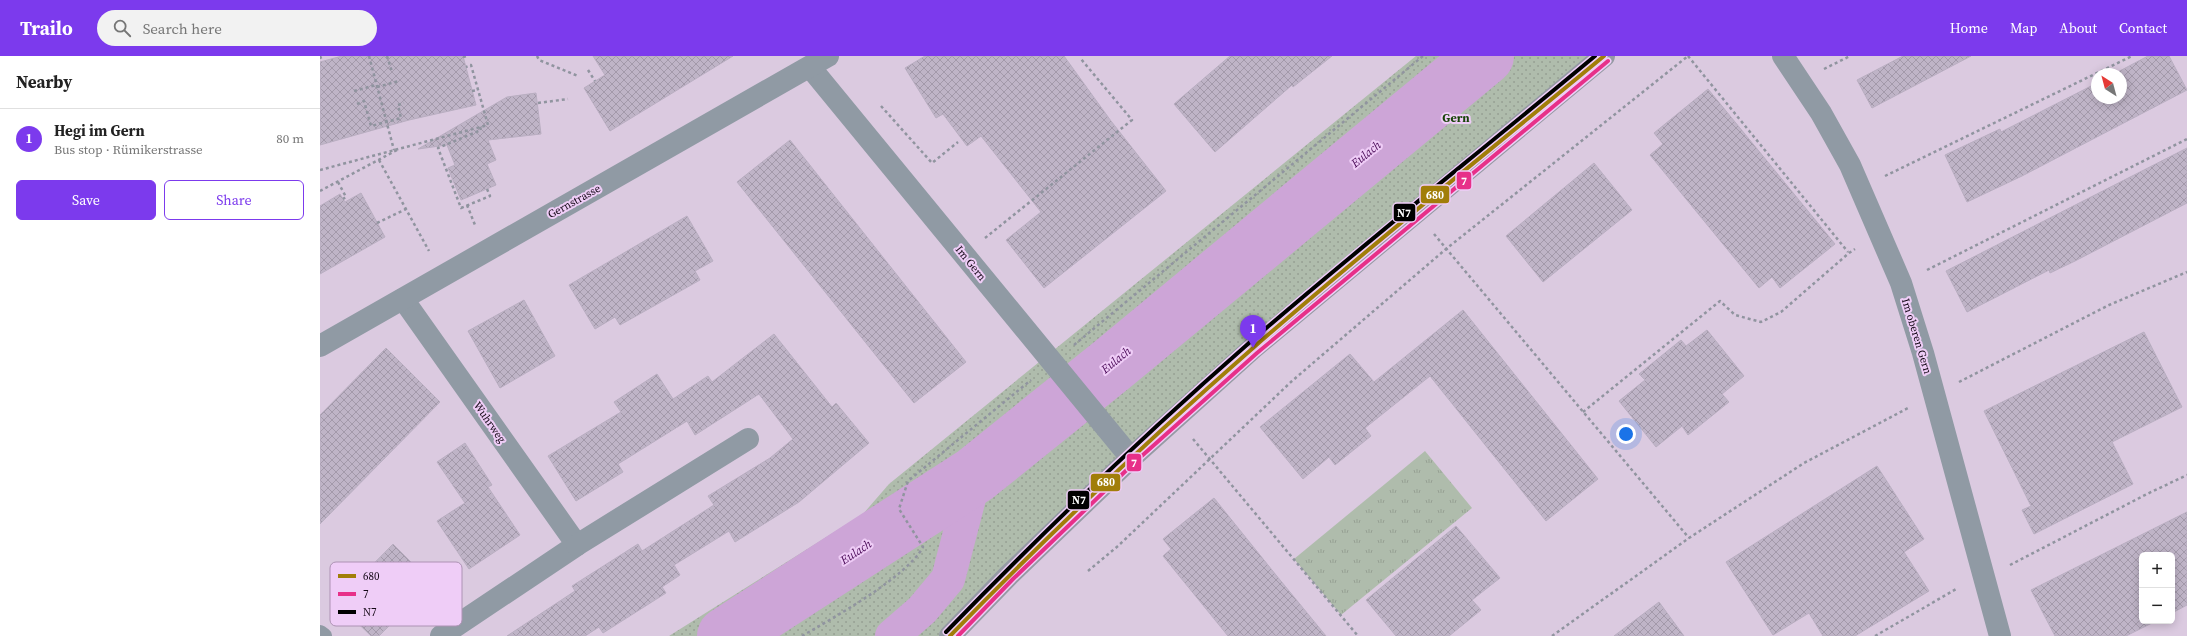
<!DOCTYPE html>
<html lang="en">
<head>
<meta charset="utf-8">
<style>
  :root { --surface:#fff; --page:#f2f2f2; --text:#222; --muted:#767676; --line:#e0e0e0; --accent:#7c3aed }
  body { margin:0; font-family:"Source Serif 4",serif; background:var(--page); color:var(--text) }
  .controls { position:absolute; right:12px; bottom:12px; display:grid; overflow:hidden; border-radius:6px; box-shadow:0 2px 10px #0003 }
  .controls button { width:36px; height:36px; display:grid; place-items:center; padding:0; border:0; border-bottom:1px solid var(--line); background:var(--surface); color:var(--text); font:20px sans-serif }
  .compass { position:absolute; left:1771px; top:12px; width:36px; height:36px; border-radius:50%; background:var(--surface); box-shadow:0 2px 10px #0003; rotate:324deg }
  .you { position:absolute; left:1306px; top:378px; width:14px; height:14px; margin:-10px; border:3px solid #fff; border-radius:50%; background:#1a73e8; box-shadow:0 0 0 6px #1a73e833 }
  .badge { display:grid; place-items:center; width:26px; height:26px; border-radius:50%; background:var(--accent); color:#fff; font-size:13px; font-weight:700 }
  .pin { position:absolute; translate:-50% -33px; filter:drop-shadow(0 1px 2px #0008) }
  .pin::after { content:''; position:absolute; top:21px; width:14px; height:12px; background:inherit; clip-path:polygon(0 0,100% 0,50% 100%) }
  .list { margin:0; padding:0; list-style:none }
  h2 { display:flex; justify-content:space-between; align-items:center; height:52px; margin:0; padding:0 16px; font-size:17px }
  h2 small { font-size:13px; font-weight:400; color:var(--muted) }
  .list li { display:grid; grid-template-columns:26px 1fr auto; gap:12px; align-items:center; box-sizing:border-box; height:60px; padding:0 16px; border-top:1px solid var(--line) }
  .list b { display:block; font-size:15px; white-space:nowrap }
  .list p { margin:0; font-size:13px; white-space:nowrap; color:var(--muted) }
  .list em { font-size:13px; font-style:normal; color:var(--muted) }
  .actions { display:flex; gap:8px; padding:12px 16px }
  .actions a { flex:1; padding:9px 0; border:1px solid var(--accent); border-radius:6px; text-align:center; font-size:14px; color:var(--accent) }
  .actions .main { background:var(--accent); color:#fff }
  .icon { flex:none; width:22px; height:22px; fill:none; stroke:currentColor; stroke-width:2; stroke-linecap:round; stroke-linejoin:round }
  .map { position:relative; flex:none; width:1867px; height:580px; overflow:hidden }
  header { display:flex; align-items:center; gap:24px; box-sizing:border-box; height:56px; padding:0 20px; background:var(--accent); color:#fff }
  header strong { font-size:19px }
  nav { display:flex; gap:22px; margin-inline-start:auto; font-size:14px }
  .search { width:280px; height:36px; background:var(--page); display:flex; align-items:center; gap:10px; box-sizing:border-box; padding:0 14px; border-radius:22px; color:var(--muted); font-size:15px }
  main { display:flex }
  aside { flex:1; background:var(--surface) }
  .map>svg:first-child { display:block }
  .grass { fill:url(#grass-dots) }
  .park { fill:url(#park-tufts) }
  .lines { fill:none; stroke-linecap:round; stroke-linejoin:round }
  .canal { stroke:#cda5d7; stroke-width:34 }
  .river { stroke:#cda5d7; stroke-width:58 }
  .building { fill:url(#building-cross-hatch); stroke:#b9aec1 }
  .path { stroke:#90949f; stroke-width:2.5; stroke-dasharray:3 3; stroke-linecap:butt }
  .service { stroke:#909aa4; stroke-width:16 }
  .minor { stroke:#909aa4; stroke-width:22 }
  .secondary { stroke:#959aa4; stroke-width:22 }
  .bus-1-casing { stroke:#efcdf7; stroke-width:7 }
  .bus-2-casing { stroke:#efcdf7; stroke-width:7 }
  .bus-3-casing { stroke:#efcdf7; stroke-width:7 }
  .bus-1 { stroke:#a17e09; stroke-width:4 }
  .bus-2 { stroke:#e73089; stroke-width:4 }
  .bus-3 { stroke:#000; stroke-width:4 }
  .labels { text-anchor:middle; stroke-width:4; stroke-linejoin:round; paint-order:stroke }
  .street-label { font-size:11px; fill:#140816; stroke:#efcdf7 }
  .neighbourhood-label { font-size:12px; font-weight:bold; fill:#174408; stroke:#efcdf7 }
  .water-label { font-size:12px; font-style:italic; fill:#490956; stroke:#efcdf7 }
  .key { fill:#efcdf7; stroke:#ad92b4; stroke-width:1 }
  .key-label { font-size:11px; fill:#140816 }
  .line-badge { stroke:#efcdf7; stroke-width:1.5 }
  .badge-label { font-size:11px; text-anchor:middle; font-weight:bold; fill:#fff }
</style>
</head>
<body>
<header>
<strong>Trailo</strong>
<div class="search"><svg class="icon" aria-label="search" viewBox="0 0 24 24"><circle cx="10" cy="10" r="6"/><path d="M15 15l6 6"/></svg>Search here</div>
<nav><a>Home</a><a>Map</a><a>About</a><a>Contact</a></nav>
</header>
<main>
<aside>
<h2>Nearby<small></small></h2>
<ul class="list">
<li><span class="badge">1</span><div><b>Hegi im Gern</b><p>Bus stop · Rümikerstrasse</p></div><em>80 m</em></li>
</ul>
<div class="actions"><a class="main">Save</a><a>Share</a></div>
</aside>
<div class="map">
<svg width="1867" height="580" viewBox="0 0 1867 580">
  <defs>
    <pattern id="grass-dots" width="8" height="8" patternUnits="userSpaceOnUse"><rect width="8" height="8" fill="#afbcac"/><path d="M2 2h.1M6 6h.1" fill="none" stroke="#96a093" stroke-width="1.8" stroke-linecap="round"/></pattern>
    <pattern id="park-tufts" width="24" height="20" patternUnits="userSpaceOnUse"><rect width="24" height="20" fill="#afbcac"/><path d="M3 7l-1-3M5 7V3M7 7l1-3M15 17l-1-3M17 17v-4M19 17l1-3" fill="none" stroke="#96a093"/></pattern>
    <pattern id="building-cross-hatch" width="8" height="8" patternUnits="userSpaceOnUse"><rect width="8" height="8" fill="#bfb4c7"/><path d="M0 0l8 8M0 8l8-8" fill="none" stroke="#a399aa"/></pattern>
  </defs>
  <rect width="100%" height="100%" fill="#dbcae0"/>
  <!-- grass -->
  <path class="grass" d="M1096,0H1284L1097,157L630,580H349L543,458L569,428Z"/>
  <!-- park -->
  <path class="park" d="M1105,395L1152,452L1021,559L974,503Z"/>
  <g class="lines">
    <!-- canal -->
    <path class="canal" d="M572,580L602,554L628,523L655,419"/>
    <!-- river -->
    <path class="river" d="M406,580L655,419L793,308L1165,0"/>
  </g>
  <!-- building -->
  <g class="building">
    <path d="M22,0H143L156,49L89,64L0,89V6Z"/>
    <path d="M273,0H413L290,75L264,32L285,19Z"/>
    <path d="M605,0H744L791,65L846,135L724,232L686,184L721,156L661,80L647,90L623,58L616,62L585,12Z"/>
    <path d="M910,0H1012L973,31L972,29L895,96L854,48Z"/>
    <path d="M1583,0H1651L1552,52L1537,24Z"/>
    <path d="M1828,0H1849L1867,34L1702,120L1647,146L1625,99L1680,73L1681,76L1777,27V42H1801V18H1794Z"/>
    <path d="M1388,33L1515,188L1460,232L1452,221L1439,232L1330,99L1343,88L1334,77Z"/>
    <path d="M216,37L221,78L168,84L176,104L167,108L176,129L141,144L128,112L135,109L127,89L98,93L187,41Z"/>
    <path d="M470,84L646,306L594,347L417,126Z"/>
    <path d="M1867,92V147L1755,205L1730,217L1729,214L1647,256L1626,215Z"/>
    <path d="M1274,107L1312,154L1223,226L1186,180Z"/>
    <path d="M41,137L65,181L0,218V150L20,138L25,146Z"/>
    <path d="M367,160L393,205L375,215L380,224L300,269L295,261L275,273L249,229Z"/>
    <path d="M204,244L235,300L180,332L148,275Z"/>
    <path d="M1143,254L1278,423L1226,465L1110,320L1045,372L1051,380L1015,409L1009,401L983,423L940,371L1030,298L1054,326Z"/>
    <path d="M1387,274L1424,320L1402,338L1409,346L1368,379L1362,370L1336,391L1299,345L1325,324L1319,318L1361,284L1366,290Z"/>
    <path d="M1824,276L1862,351L1792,386L1813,428L1714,478L1702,454L1711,450L1664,355Z"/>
    <path d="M454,278L512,351L516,347L549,387L479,446L415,486L409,475L354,509L360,519L342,531L346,537L283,577L279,571L265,580H187L255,535L252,530L318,488L322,495L394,449L388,440L450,402L473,383L439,338L375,379L367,365L298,408L303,416L256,445L228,400L301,356L294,346L337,318L353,343L388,320L392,326Z"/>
    <path d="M66,292L120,346L0,468V359Z"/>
    <path d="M145,387L172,429L168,431L200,479L149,513L117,465L145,447L117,406Z"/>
    <path d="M1557,410L1604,483L1584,496L1609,535L1535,580H1503L1489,557L1453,579L1406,506Z"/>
    <path d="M894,442L956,519L1006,580H908L843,500L851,493L843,483Z"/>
    <path d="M1867,456V549L1852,557V499H1822V565H1836L1806,580H1735L1711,534Z"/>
    <path d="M1136,470L1180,522L1152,544L1161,554L1129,580H1076L1046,544Z"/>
    <path d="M73,488L97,512L84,525L99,540L59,580H51L16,546Z"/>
    <path d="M1339,546L1364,580H1294Z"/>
  </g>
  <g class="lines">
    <!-- path -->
    <g class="path">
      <path d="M0,0L2,5"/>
      <path d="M49,0L74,94"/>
      <path d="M67,0L71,13L75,11"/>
      <path d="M217,0L219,4L258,20"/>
      <path d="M1368,0L1528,196"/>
      <path d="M143,1L147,0"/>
      <path d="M1504,13L1530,0"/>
      <path d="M268,14L275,25"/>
      <path d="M57,31L79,25"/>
      <path d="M34,35L56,29"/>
      <path d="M152,35L158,34"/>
      <path d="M218,47L248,43"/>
      <path d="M37,48L44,45L51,70L81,62L78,49L84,47"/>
      <path d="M561,50L612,107L638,86"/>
      <path d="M160,71L161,74L118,92L141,152L170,140L167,133"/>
      <path d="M59,104L109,195"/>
      <path d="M0,114L168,69L151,9L146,11"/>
      <path d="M1565,120L1812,0"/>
      <path d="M18,126L26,141L23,143"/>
      <path d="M0,135L77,94"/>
      <path d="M147,149L155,169"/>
      <path d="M57,167L86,153"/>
      <path d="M1114,178L1369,482"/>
      <path d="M665,182L812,64L761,3"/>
      <path d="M1607,214L1867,83"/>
      <path d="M754,289L1103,0"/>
      <path d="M1639,326L1789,249L1867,216"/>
      <path d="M1263,356L1400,245L1415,259L1441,266L1461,256L1529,197L1535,193"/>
      <path d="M873,383L1038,580"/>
      <path d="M1690,509L1827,438L1867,419"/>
      <path d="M768,515L798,490L972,325L1126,193L1368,0"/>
      <path d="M482,580C513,562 587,521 603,491L579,453L588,425L711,324"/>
      <path d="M1232,580L1369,482L1484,407L1590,351"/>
      <path d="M1555,580L1638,532"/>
    </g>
    <!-- service -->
    <path class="service" d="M0,577L4,580"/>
    <!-- minor -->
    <g class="minor">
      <path d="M1463,0L1501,57L1530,109L1581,227L1603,297L1680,580"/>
      <path d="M490,11L811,402"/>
      <path d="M83,243L257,489L121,580"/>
      <path d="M0,290L508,0"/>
      <path d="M257,489L428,383"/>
    </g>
    <!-- secondary -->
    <path class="secondary" d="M630,580L689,519L811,402L933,292L1284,0"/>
    <!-- bus-1 casing -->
    <g class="bus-1-casing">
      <path id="bus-1" d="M630,580C727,480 828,384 933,292C1047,192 1167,97 1284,0"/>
    </g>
    <!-- bus-2 casing -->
    <g class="bus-2-casing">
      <path id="bus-2" d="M638,580L693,523L815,406L937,297L1288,5"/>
    </g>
    <!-- bus-3 casing -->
    <g class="bus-3-casing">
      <path id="bus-3" d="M626,576C723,476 824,379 929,287C1042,189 1160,96 1275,0"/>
    </g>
    <!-- bus-1 -->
    <use href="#bus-1" class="bus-1"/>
    <!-- bus-2 -->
    <use href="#bus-2" class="bus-2"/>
    <!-- bus-3 -->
    <use href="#bus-3" class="bus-3"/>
  </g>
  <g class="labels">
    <!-- street labels -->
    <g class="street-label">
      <text transform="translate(254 145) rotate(-29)" y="4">Gernstrasse</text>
      <text transform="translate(651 207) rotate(51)" y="4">Im Gern</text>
      <text transform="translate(1597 280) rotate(73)" y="4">Im oberen Gern</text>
      <text transform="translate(170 366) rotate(55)" y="4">Wuhrweg</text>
    </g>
    <!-- neighbourhood labels -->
    <g class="neighbourhood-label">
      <text x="1136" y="66">Gern</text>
    </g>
    <!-- water labels -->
    <g class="water-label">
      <text transform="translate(1046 98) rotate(-39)" y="4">Eulach</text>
      <text transform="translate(796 304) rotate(-39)" y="4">Eulach</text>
      <text transform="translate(536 496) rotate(-33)" y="4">Eulach</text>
    </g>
  </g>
  <!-- legend -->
  <rect x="10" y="506" width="132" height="64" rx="6" class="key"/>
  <rect x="18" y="518" width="18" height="4" fill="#a17e09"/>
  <rect x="18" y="536" width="18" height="4" fill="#e73089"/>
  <rect x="18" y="554" width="18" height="4" fill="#000"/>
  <g class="key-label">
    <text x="43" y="524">680</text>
    <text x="43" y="542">7</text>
    <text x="43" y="560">N7</text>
  </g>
  <g class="line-badge">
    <rect x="1136" y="115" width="16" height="19" rx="4" fill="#e73089"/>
    <rect x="1100" y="129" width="30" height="19" rx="4" fill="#a17e09"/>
    <rect x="1073" y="147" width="23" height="19" rx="4" fill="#000"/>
    <rect x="806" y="397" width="16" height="19" rx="4" fill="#e73089"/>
    <rect x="770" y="417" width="31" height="19" rx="4" fill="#a17e09"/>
    <rect x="747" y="434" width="23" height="20" rx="4" fill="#000"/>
  </g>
  <g class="badge-label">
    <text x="1144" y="129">7</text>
    <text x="1115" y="143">680</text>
    <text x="1084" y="161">N7</text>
    <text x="814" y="411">7</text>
    <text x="786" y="430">680</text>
    <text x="759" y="448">N7</text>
  </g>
</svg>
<div class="controls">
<button>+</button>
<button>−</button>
</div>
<svg class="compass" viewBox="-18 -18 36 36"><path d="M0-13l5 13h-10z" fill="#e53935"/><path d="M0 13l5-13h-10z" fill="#767676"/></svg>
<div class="you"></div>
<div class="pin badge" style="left:933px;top:292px">1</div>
</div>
</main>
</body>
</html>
